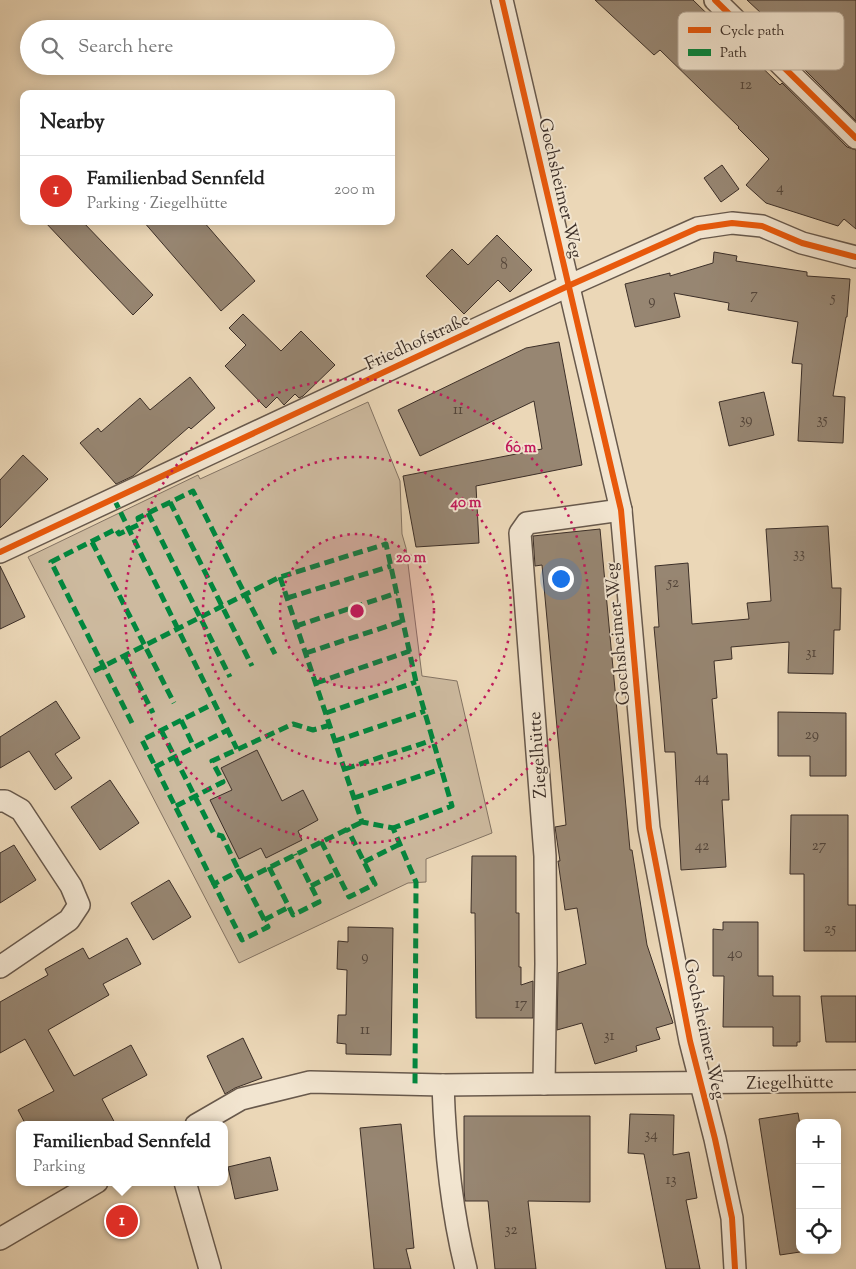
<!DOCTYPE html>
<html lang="en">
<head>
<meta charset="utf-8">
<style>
  :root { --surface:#fff; --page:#f6f6f6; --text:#222; --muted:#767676; --line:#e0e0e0; --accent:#d93025 }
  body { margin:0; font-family:"Sorts Mill Goudy",serif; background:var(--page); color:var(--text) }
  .controls { position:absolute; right:15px; bottom:15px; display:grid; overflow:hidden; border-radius:10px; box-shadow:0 2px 12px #0003 }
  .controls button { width:45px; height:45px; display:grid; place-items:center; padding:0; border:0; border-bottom:1px solid var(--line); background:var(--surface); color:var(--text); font:25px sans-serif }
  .you { position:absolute; left:560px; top:578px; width:18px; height:18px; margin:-12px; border:4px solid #fff; border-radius:50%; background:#1a73e8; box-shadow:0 0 0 8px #1a73e833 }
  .badge { display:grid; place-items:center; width:32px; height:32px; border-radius:50%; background:var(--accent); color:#fff; font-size:16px; font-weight:700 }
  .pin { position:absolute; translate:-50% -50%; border:2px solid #fff; box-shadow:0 1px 5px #0006 }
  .popup { position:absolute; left:16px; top:1121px; width:212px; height:65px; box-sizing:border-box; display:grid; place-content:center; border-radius:10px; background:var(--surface); filter:drop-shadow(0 1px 4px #0005); font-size:16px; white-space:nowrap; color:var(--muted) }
  .popup b { font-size:19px; color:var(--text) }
  .popup::after { content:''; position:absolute; left:50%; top:100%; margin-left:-10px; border:10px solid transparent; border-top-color:var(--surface) }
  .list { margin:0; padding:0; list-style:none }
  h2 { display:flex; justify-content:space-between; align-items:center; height:65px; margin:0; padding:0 20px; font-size:21px }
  h2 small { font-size:16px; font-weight:400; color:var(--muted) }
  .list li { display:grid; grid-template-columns:32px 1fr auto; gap:15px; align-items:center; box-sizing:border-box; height:70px; padding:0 20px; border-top:1px solid var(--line) }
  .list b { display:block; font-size:19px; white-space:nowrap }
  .list p { margin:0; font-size:16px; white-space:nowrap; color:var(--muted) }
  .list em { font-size:16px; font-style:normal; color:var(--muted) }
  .icon { flex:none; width:28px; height:28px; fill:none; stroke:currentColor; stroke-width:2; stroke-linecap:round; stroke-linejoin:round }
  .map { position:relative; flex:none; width:856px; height:1269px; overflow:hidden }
  .search { position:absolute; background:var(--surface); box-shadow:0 2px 12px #0003; left:20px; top:20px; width:375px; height:55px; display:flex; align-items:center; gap:12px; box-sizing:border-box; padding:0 18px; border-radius:28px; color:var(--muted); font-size:19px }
  .panel { position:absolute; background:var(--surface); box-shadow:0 2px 12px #0003; left:20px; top:90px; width:375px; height:135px; border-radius:10px }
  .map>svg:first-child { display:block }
  .green { fill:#cdba9f; stroke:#847464 }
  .building { fill:#978672; stroke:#3c2f28 }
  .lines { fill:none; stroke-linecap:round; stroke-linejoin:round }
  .street-casing { stroke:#68594c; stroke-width:24 }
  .street { stroke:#f2e5d0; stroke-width:21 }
  .quiet { stroke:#00873e; stroke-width:5; stroke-dasharray:10 5; stroke-linecap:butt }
  .cycleway-casing { stroke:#f2e5d0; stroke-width:9 }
  .cycleway { stroke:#e8590c; stroke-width:6 }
  .ring { fill:none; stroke:#c2185b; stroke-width:2.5; stroke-dasharray:2.5 5 }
  .labels { text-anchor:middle; stroke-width:4; stroke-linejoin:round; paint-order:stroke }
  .number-label { font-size:15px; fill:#53453a }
  .street-label { font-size:18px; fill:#3c2f28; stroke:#f2e5d0 }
  .key { fill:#f2e5d0; stroke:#bbae9e; stroke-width:1 }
  .key-label { font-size:14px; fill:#3c2f28 }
  .centre { fill:#c2185b; stroke:#f2e5d0; stroke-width:2.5 }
  .ring-label { font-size:15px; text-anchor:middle; font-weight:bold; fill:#c2185b; stroke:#f2e5d0; stroke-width:4; stroke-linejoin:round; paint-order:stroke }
</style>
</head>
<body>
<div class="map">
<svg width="856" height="1269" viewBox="0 0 856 1269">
  <rect width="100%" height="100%" fill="#ebd7b7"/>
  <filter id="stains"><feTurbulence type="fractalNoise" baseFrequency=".004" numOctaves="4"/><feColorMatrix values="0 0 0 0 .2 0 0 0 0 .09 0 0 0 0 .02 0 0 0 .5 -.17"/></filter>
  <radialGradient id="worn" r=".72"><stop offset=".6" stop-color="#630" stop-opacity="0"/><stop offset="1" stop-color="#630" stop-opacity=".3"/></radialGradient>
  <!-- green -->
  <path class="green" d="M368,402L400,481L402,534L406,548L422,676L457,681L492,833L426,859V882L408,883L239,963L28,557L198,475L200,479Z"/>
  <!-- building -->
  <g class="building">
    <path d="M595,0H693L780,85L782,83L847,147L856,150V229L844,219L838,226L766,203L746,185L769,159L738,128L739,127L660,50L654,55Z"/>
    <path d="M747,0H856V121L800,65L808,57Z"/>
    <path d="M722,165L739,189L721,202L704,178Z"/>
    <path d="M44,221H82L153,295L133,315Z"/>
    <path d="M143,221H203L255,281L221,311Z"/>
    <path d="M497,235L532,270L510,292L498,280L464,314L426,276L452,249L468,265Z"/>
    <path d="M714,252L737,256L736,261L807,272V276L850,279L847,317H846L833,396L845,397L843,443L798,441L802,364L792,363L798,322L728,310L729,303L674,293L680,317L635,327L625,284L670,273V276L713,263Z"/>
    <path d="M243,314L281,351L301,331L335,365L303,396L299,398L295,394L284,405L277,397L266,408L225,366L246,345L229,328Z"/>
    <path d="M559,342L582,465L476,486L479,543L416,547L403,476L542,449L534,401L420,456L398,410L526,348Z"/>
    <path d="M190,377L215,408L191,429L189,427L133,476L116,484L80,443L98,428L101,432L140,398L150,410Z"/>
    <path d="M764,392L774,435L729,446L719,402Z"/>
    <path d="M23,455L48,479L0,528V480Z"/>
    <path d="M828,526L832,588H841L840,630H834L833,674L788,673L789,642L731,647L732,659L714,661L717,698L712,699L717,754H727L729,800H722L726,867L681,870L675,752H665L661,703L654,627H659L655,566L688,563L692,624L749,619L747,603L771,601L766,529Z"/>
    <path d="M600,529L630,850H632L647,945L673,1023L656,1028L660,1039L636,1046L637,1051L595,1064L582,1023L557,1030L558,973L586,964L577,908L565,910L558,861H560L555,827L566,825L542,565L535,566L533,536Z"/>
    <path d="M0,566L25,617L0,629Z"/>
    <path d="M56,701L80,738L55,754L72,778L55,790L29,751L0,768V737Z"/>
    <path d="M778,712L846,713V776H810V756H778Z"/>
    <path d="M257,750L282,801L303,790L318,820L298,831L302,840L266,858L261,848L239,859L210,800L232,790L221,768Z"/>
    <path d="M110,780L139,823L100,850L71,807Z"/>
    <path d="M791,815H848V905H856V951H804V874H790Z"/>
    <path d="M14,845L36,880L0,903V853Z"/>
    <path d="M472,856H516V913H519V967H521V985L533,981V1018H476L475,913H471Z"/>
    <path d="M169,880L191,917L153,940L131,903Z"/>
    <path d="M723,922H758V976H773V996H800V1042H797V1046H773V1027H723L724,976H713V929L723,930Z"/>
    <path d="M348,927L393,928L391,1055L346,1054V1044L337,1043L338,1015H346L347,970L337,969L338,941L348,942Z"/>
    <path d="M127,938L141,964L103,984L109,995L48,1030L74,1076L131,1045L147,1075L102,1099L116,1125H26L18,1110L54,1091L25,1039L0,1053V1002L48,975L45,969L83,948L89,959Z"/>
    <path d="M821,996H856V1042H826Z"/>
    <path d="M243,1038L262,1078L235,1088L225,1094L207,1056Z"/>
    <path d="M798,1113L800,1125V1252L780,1255L759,1119Z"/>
    <path d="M630,1114L674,1115L673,1155L689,1152L697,1198L686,1200L700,1269H666L644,1154L628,1153Z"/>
    <path d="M464,1116H590V1202L528,1201L536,1269H495L488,1201H465L464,1190Z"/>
    <path d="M401,1124L414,1248L406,1249L411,1269H374L360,1128Z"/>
    <path d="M270,1157L278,1190L235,1199L228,1167Z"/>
  </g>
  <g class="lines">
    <!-- street casing -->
    <g class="street-casing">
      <g id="street">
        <path d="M502,0L621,510L649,828L690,1041L715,1139L732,1218L735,1269"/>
        <path d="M715,0L856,138"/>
        <path d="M0,552L568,286L698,228L732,223L762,226L802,243L856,257"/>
        <path d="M0,801H5L21,810L71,886L79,905L69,920L0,967"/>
        <path d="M544,1084L546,964L545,856L520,533L527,523L621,510"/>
        <path d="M443,1085C445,1146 451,1209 466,1269"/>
        <path d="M196,1125L241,1099L310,1082L443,1085L856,1081"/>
        <path d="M185,1182L210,1269"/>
        <path d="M0,1239L97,1182"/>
      </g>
    </g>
    <!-- street -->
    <use href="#street" class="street"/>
    <!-- quiet -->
    <g class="quiet">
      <path d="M114,499L237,749"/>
      <path d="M170,502L252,666"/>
      <path d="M148,513L230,677"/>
      <path d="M92,542L174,703"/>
      <path d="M280,577L362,822L393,828L416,882L415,1085"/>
      <path d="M287,598L391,566"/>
      <path d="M296,626L397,593"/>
      <path d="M306,653L403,621"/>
      <path d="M124,655L153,713"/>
      <path d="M94,671L280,577L386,544L416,682L452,806L393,828"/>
      <path d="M316,683L410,651"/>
      <path d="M326,713L416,682"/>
      <path d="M181,720L194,747"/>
      <path d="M132,723L51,562L116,529L119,534L140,524L138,518L193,491L275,654"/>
      <path d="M161,730L214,834L222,836L239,871"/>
      <path d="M335,741L425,711"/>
      <path d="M155,767L228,730"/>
      <path d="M345,769L433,740"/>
      <path d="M354,798L441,769"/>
      <path d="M176,806L223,782L212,761L293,724L313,730L330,725"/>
      <path d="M321,841L349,897L375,884L347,828"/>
      <path d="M364,862L400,844"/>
      <path d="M269,867L293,915L319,902L295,854"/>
      <path d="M239,871L268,927L242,940L214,884Z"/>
      <path d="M244,880L362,822"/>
      <path d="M214,884L142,740L215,703"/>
      <path d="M311,886L337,873"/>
      <path d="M264,920L289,907"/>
    </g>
    <!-- cycleway casing -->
    <g class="cycleway-casing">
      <g id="cycleway">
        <path d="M502,0L621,510L649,828L690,1041L715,1139L732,1218L735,1269"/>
        <path d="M715,0L856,138"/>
        <path d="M0,552L568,286L698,228L732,223L762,226L802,243L856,257"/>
      </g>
    </g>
    <!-- cycleway -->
    <use href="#cycleway" class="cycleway"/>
  </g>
  <!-- distance rings -->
  <circle cx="357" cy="611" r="77" fill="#c2185b" fill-opacity=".12"/>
  <g class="ring">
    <circle cx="357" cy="611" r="77"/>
    <circle cx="357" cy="611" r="154"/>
    <circle cx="357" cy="611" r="232"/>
  </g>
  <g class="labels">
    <!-- number labels -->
    <g class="number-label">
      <text x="746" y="89">12</text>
      <text x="780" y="192">4</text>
      <text x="504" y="269">8</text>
      <text x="754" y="299">7</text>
      <text x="833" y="302">5</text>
      <text x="652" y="305">9</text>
      <text x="458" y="414">11</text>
      <text x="746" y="424">39</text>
      <text x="822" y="424">35</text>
      <text x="799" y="558">33</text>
      <text x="673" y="587">52</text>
      <text x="811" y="657">31</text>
      <text x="812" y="739">29</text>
      <text x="702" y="782">44</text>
      <text x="702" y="850">42</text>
      <text x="819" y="850">27</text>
      <text x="830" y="933">25</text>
      <text x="735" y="958">40</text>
      <text x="365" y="961">9</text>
      <text x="521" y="1008">17</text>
      <text x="365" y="1034">11</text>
      <text x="609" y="1040">31</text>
      <text x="651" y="1139">34</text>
      <text x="671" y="1184">13</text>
      <text x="511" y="1234">32</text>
    </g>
    <!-- street labels -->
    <g class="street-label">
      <text transform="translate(561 188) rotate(77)" y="6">Gochsheimer Weg</text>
      <text transform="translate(417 341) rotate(-25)" y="6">Friedhofstraße</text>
      <text transform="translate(617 634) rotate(-95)" y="6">Gochsheimer Weg</text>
      <text transform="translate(537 755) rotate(-94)" y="6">Ziegelhütte</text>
      <text transform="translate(705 1029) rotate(78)" y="6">Gochsheimer Weg</text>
      <text transform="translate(790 1082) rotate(-1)" y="6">Ziegelhütte</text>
    </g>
  </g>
  <!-- legend -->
  <rect x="678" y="12" width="166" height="58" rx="8" class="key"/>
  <rect x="688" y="27" width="23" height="6" fill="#e8590c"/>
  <rect x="688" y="49" width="23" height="7" fill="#00873e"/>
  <g class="key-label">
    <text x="720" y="35">Cycle path</text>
    <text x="720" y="57">Path</text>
  </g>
  <circle cx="357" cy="611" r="8" class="centre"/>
  <g class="ring-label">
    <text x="521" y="452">60 m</text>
    <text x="466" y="507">40 m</text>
    <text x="411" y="562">20 m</text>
  </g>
  <rect width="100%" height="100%" filter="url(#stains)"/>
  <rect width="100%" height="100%" fill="url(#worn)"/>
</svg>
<div class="controls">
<button>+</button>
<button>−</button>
<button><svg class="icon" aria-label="locate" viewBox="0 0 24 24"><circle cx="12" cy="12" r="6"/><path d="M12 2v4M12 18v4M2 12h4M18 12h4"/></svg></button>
</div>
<div class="you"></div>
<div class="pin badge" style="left:122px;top:1221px">1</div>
<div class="popup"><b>Familienbad Sennfeld</b>Parking</div>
<div class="search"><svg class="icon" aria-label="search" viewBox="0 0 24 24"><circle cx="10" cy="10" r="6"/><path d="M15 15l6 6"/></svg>Search here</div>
<section class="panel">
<h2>Nearby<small></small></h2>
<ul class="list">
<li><span class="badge">1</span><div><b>Familienbad Sennfeld</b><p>Parking · Ziegelhütte</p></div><em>200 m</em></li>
</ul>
</section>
</div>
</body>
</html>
